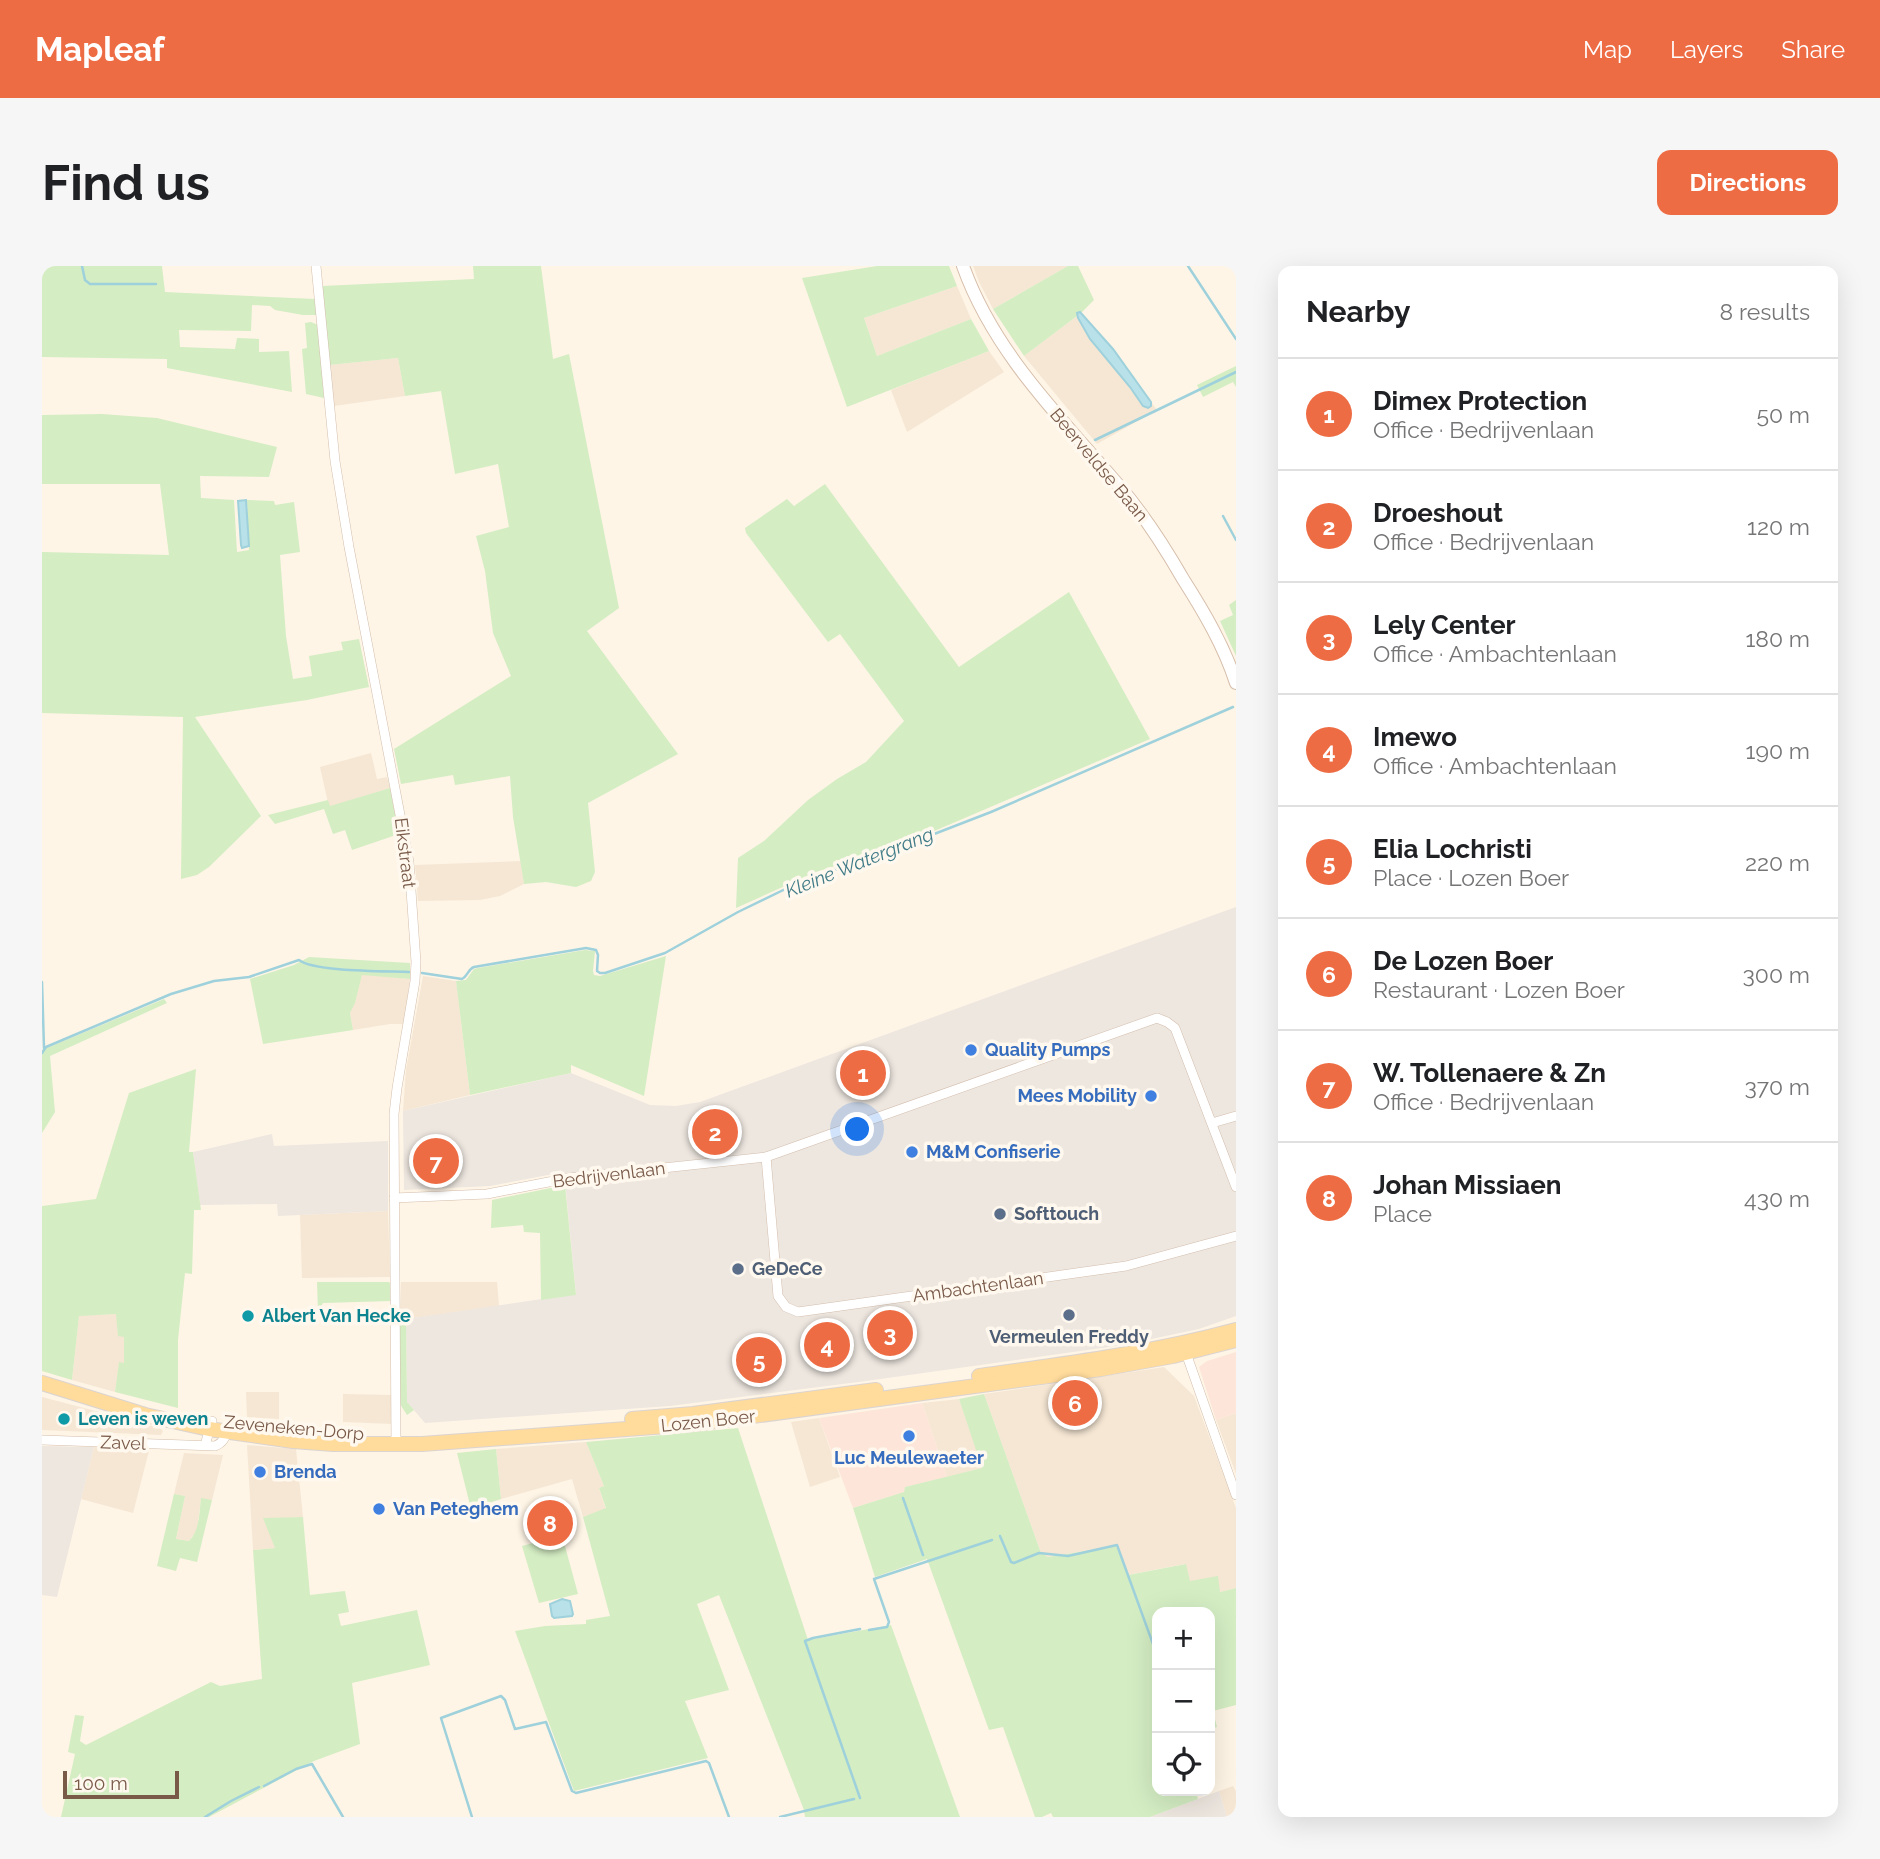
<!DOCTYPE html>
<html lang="en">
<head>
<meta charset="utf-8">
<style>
  :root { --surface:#fff; --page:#f6f6f6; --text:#202124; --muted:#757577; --line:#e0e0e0; --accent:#ee6c44 }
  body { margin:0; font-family:Raleway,sans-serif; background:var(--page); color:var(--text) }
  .controls { position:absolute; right:21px; bottom:21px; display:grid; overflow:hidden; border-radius:14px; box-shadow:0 7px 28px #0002 }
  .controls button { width:63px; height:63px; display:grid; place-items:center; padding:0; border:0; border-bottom:2px solid var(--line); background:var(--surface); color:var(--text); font:35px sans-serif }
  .scale { position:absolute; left:21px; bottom:18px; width:116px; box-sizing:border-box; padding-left:7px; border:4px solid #795a49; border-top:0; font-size:19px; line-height:24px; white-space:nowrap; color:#795a49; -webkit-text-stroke:5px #fff8ee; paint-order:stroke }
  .you { position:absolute; left:816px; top:864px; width:24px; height:24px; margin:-18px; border:5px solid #fff; border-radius:50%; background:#1a73e8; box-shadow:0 0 0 10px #1a73e833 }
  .badge { display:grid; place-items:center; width:46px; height:46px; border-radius:50%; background:var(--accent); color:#fff; font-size:23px; font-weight:700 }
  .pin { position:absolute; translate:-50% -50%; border:4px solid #fff; box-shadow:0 2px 7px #0006 }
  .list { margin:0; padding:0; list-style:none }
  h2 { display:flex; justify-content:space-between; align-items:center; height:91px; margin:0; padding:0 28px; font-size:30px }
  h2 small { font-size:23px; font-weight:400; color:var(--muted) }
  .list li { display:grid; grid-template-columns:46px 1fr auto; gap:21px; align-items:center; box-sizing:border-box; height:112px; padding:0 28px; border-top:2px solid var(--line) }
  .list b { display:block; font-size:26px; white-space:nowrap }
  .list p { margin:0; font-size:23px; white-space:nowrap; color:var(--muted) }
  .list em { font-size:23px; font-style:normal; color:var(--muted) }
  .icon { flex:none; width:38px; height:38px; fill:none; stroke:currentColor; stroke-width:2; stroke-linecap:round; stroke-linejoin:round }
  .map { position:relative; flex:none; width:1194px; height:1551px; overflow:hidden; border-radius:14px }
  header { display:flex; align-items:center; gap:42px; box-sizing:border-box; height:98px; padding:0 35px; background:var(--accent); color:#fff }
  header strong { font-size:33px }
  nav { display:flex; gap:38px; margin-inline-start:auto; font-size:24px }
  .intro { display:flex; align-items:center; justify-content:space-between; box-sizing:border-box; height:168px; padding:0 42px }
  h1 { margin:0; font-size:49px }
  .button { padding:18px 32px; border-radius:14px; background:var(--accent); color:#fff; font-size:24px; font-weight:700 }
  main { display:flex; gap:42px; padding:0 42px }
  aside { flex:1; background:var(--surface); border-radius:14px; box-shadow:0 7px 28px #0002 }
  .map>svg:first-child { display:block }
  .residential { fill:#f6e7d4 }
  .commercial { fill:#fee5d9 }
  .industrial { fill:#eee7e0 }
  .green { fill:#d4edc3 }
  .water { fill:#b9e1e9; stroke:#9ed1db; stroke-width:2 }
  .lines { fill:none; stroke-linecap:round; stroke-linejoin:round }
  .stream { stroke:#9ed1db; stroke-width:2.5 }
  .street-casing { stroke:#d3bead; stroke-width:10 }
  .secondary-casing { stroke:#d6beab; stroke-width:14 }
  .primary-casing { stroke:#dcd4d0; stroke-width:16 }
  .street { stroke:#fff; stroke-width:9 }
  .secondary { stroke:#fff; stroke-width:12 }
  .primary { stroke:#ffdb9c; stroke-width:14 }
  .shop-dot { fill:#3f7fe0; stroke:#fff8ee; stroke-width:2.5 }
  .service-dot { fill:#5c6f8a; stroke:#fff8ee; stroke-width:2.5 }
  .culture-dot { fill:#0f9aa8; stroke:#fff8ee; stroke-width:2.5 }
  .labels { text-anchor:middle; stroke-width:7; stroke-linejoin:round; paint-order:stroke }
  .street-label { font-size:18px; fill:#795a49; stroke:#fff8ee }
  .shop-label { font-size:18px; font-weight:bold; fill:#366cbe; stroke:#fff8ee; text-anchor:start }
  .service-label { font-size:18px; font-weight:bold; fill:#4e5e75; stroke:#fff8ee; text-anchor:start }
  .culture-label { font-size:18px; font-weight:bold; fill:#0d838f; stroke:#fff8ee; text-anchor:start }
  .water-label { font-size:19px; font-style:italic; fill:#3e7a87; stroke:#fff8ee }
</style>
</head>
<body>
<header>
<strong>Mapleaf</strong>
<nav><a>Map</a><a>Layers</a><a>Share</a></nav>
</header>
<div class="intro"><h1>Find us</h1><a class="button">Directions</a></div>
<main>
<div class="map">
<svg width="1194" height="1551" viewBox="0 0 1194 1551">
  <rect width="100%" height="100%" fill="#fef5e6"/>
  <!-- residential -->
  <g class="residential">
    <path d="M931,0H1026L951,43L937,16Z"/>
    <path d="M915,20L929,53L835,90L822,52Z"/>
    <path d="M1039,47L1071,83L1115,144L1055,178L982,90Z"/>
    <path d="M947,85L962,106L865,166L849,124Z"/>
    <path d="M356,92L363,130L292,140L287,99Z"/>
    <path d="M329,487L335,513L345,511L348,522L287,541L278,501Z"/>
    <path d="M479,595L482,618L458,630L438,634L376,635L373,599Z"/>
    <path d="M320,708L368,713L362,758H348L311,764L308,747L313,736Z"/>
    <path d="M381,710L414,715L428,829L361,845L364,804Z"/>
    <path d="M346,945L348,1011L260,1012L258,949Z"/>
    <path d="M359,1016H455L457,1040L358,1054Z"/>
    <path d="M75,1048L76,1070H82V1097H77L73,1126L30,1114L37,1049Z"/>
    <path d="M1122,1101L1152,1130L1194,1242V1322L1178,1326L1148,1316L1143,1298L1085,1309L1074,1280L1006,1291L999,1287L942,1128Z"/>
    <path d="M204,1126H237V1153L205,1151Z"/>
    <path d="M301,1128L350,1129V1158L301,1156Z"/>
    <path d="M0,1131L118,1162L121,1165L119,1169L0,1164Z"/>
    <path d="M917,1133L941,1202L905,1211L880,1137Z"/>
    <path d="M1194,1147V1208L1174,1154Z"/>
    <path d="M777,1152L798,1211L768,1221L749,1156Z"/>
    <path d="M544,1176L562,1220L557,1222L564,1243L541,1251L530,1213L459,1233L454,1183Z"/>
    <path d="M205,1179L254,1183L261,1251L222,1253L234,1282L211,1284Z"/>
    <path d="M52,1181L107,1185L91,1247L39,1233Z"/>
    <path d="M142,1187L181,1189L170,1234L159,1233L155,1264L147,1275L134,1273L143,1230L132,1228Z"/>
    <path d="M1191,1520L1194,1525V1551H1185L1177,1525Z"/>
  </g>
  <!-- commercial -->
  <g class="commercial">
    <path d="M1194,1086V1147L1174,1154L1157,1101L1165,1095Z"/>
    <path d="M880,1137L905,1211L863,1221L862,1226L811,1242L777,1152Z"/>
  </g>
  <!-- industrial -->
  <g class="industrial">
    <path d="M1194,641V1050L1157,1063L1081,1079L824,1115L628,1140L383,1157L365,1136L364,1053L534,1028L522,906L448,920L362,924L361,845L529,807L608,839L634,840L658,836Z"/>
    <path d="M230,868L232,880L346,875V945L236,950L235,938L158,939L151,886Z"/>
    <path d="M0,1180L52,1181L15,1331L0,1329Z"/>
    <path d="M1177,1525L1185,1551H1108Z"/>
  </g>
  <!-- green -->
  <g class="green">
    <path d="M0,0H120L123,26L273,33L275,49H261L233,44L228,40L210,39L209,65L137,64L138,81L193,83L195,72L217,73V86L247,85L250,126L125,102V93L0,91Z"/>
    <path d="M431,0H499L511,93L527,88L577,342L545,365L636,488L546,537L553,606L549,615L534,621L504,616L482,618L471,551L468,510L413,519L411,509L359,518L352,483L469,410L451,367L443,305L434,270L467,261L456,198L413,208L399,125L363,130L356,92L287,99L280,20L432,13Z"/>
    <path d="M835,0H907L915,20L822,52L835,90L929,53L947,85L805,141L760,12Z"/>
    <path d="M1026,0H1036L1052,34L1039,47L982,90L951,43Z"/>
    <path d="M269,56L276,59L282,132L264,128L260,83L265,82L263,57Z"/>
    <path d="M1194,100V121L1191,116L1161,131L1155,119Z"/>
    <path d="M60,148L115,152L235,181L227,211L158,210L159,232L192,234L195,286L207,284L205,234L232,235L233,239L252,236L258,286L238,289L244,370L251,413L270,410L267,390L301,384L299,376L317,373L327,421L265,434L153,451L219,550L167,601L155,609L139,613L141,451L0,447V286L127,289L118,218H0V149Z"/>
    <path d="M783,218L917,401L1027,326L1108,473L883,569L844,584L774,606L694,642L696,592L722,575L766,534L795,513L824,496L862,455L798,368L786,376L704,267L703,262L745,233L752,240Z"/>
    <path d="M1194,334V390L1178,355L1191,349L1187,339Z"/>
    <path d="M348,522L357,568L310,584L303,564L291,568L282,543L233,558L226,549L286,534L288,540Z"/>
    <path d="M543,684L553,685L551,705L552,709L558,710L624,690L602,830L529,799V807L428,829L414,715L424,714L432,703L436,702Z"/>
    <path d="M267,691L368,697V713L320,709L313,737L308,747L311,764L221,778L208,713L252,699Z"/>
    <path d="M122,733L125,737L8,790L13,846L0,867V784Z"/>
    <path d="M154,803L147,886H151L159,944H152L150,1008L143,1007L136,1074V1142L73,1126L77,1096L82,1097V1071L76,1070L74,1048L37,1050L30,1114L0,1105V940L54,933L87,827Z"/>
    <path d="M523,919L534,1029L499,1034L498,967L482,966L481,959L449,962L450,934Z"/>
    <path d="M275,1016H347L350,1020V1035L281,1037L276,1046Z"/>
    <path d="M364,1053L365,1136L372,1144L365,1149L358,1138V1054Z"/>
    <path d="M942,1128L999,1287L1006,1291L1074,1280L1086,1309L1144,1298L1148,1315L1176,1310L1178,1326L1194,1322V1439L1171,1445L1175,1461L1168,1463V1346H1115V1525H1154L1156,1533L1108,1551H1011L1009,1547L1000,1551H993L961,1461L947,1464L885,1293L833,1311L811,1242L862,1226L863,1221L940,1202L917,1133Z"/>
    <path d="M696,1162L766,1374L849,1359L918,1551H763L762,1544L677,1329L655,1338L687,1424L643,1435L666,1492L532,1525L473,1365L503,1360L544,1358V1354L568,1350L541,1251L564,1242L557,1222L562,1220L544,1176Z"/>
    <path d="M454,1183L459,1233L429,1243L415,1187Z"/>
    <path d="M132,1228L143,1230L134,1273L147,1275C158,1264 157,1247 159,1232L170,1234L155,1296L138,1292L134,1305L115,1300Z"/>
    <path d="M261,1251L268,1329L303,1325L307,1346L296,1348L299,1360L375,1344L388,1399L310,1417L318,1478L272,1495L167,1551H19L33,1488L26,1486L33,1449L42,1450L38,1475L44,1479L169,1416L178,1420L220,1413L211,1284L233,1282L221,1252Z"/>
    <path d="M520,1269L536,1328L497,1337L480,1280Z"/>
  </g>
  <!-- water -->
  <g class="water">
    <path d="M1038,46L1071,83L1109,136V140L1106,142L1101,140L1088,121L1048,73L1036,52L1035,47Z"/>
    <path d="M204,234L207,280L200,282L199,279L196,235Z"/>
    <path d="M520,1333L528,1335L531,1348L530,1350L512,1352L510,1350L508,1338Z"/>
  </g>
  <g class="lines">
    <!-- stream -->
    <g class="stream">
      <path d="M40,0L43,14L48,18H114"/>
      <path d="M1146,0L1194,73"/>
      <path d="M1053,174L1194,106"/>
      <path d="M1181,250L1194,274"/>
      <path d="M380,707L420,713C426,710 426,703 432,701L544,682L554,684L556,689L555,705L558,707H563L623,687L696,646L764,613L825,594L949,546L1191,441"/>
      <path d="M0,716L2,782"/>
      <path d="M0,787L4,781L129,728L172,715L207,711L257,694C272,706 345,705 367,706"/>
      <path d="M861,1232L881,1289"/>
      <path d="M958,1270L969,1296L972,1297L997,1287L1026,1290L1075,1279L1115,1389"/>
      <path d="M818,1363L771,1372L763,1375L818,1532"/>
      <path d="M827,1364L845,1361L847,1356L832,1313L950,1274"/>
      <path d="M222,1520L254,1503L270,1498L301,1551"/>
      <path d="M163,1551L189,1535L217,1521"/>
      <path d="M430,1551L399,1452L459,1430L463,1434L473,1463L504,1456L530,1525L534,1527L664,1495L667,1497L687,1551"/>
      <path d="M738,1551L812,1533"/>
    </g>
    <!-- street casing -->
    <g class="street-casing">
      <g id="street">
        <path d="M274,0L293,195L307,281L367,596L374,696L373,715L355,822L352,848L354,1179"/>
        <path d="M1170,857L1194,850"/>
        <path d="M724,891L736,1030L744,1041L756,1046L1084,1000L1194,970"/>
        <path d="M352,932L445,928L527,912L724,891L1115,752L1125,756L1133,762L1194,921"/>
        <path d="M1144,1087L1194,1229"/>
        <path d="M0,1174L173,1180C184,1176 184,1167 188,1157"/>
        <path d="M163,1179L170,1155"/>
      </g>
    </g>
    <!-- secondary casing -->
    <g class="secondary-casing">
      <path id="secondary" d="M921,0C952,87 1019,152 1078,221C1102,249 1122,280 1141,313C1162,346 1182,380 1194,417"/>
    </g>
    <!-- primary casing -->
    <g class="primary-casing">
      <g id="primary">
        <path d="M937,1110C1024,1098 1110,1087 1194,1064"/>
        <path d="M0,1117L103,1149L167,1163L251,1175L291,1178H380L652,1158L1059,1103L1131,1090L1194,1074"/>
        <path d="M590,1153L651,1148L834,1124"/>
      </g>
    </g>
    <!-- street -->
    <use href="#street" class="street"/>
    <!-- secondary -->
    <use href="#secondary" class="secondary"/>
    <!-- primary -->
    <use href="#primary" class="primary"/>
  </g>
  <!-- markers -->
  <g class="shop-dot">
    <circle cx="929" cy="784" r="7"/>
    <circle cx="1109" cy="830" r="7"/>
    <circle cx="870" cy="886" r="7"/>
    <circle cx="867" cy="1170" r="7"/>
    <circle cx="218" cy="1206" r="7"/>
    <circle cx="337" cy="1243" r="7"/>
  </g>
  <g class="service-dot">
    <circle cx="958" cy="948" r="7"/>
    <circle cx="696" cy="1003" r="7"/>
    <circle cx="1027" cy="1049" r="7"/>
  </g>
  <g class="culture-dot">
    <circle cx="206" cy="1050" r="7"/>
    <circle cx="22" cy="1153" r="7"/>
  </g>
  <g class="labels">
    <!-- street labels -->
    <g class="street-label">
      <text transform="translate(1057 199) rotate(50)" y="6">Beerveldse Baan</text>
      <text transform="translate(363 587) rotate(83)" y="6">Eikstraat</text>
      <text transform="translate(567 909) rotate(-7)" y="6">Bedrijvenlaan</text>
      <text transform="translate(936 1021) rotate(-8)" y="6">Ambachtenlaan</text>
      <text transform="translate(666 1155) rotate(-6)" y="6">Lozen Boer</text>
      <text transform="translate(252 1162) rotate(5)" y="6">Zeveneken-Dorp</text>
      <text transform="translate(81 1177) rotate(2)" y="6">Zavel</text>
    </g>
    <!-- shop labels -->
    <g class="shop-label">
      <text x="943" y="790">Quality Pumps</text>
      <text x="1095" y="836" text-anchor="end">Mees Mobility</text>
      <text x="884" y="892">M&amp;M Confiserie</text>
      <text x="867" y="1198" text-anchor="middle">Luc Meulewaeter</text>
      <text x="232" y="1212">Brenda</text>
      <text x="351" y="1249">Van Peteghem</text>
    </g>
    <!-- service labels -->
    <g class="service-label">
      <text x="972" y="954">Softtouch</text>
      <text x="710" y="1009">GeDeCe</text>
      <text x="1027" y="1077" text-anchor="middle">Vermeulen Freddy</text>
    </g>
    <!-- culture labels -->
    <g class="culture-label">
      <text x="220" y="1056">Albert Van Hecke</text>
      <text x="36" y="1159">Leven is weven</text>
    </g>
    <!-- water labels -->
    <g class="water-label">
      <text transform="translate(817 596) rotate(-22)" y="7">Kleine Watergrang</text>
    </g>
  </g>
</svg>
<div class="controls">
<button>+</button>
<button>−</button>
<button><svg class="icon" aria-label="locate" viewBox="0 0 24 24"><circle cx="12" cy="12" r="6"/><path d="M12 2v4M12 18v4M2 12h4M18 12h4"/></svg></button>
</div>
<div class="scale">100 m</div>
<div class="you"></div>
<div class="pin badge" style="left:821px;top:807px">1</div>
<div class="pin badge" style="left:673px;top:866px">2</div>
<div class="pin badge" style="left:848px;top:1067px">3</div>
<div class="pin badge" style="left:785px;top:1079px">4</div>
<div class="pin badge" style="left:717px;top:1094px">5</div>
<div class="pin badge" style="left:1033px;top:1137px">6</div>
<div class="pin badge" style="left:394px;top:895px">7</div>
<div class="pin badge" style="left:508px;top:1257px">8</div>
</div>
<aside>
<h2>Nearby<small>8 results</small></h2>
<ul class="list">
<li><span class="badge">1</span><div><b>Dimex Protection</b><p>Office · Bedrijvenlaan</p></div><em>50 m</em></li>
<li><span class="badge">2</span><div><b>Droeshout</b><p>Office · Bedrijvenlaan</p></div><em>120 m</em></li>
<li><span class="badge">3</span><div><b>Lely Center</b><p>Office · Ambachtenlaan</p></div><em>180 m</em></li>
<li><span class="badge">4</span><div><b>Imewo</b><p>Office · Ambachtenlaan</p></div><em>190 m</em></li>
<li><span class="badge">5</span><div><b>Elia Lochristi</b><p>Place · Lozen Boer</p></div><em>220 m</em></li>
<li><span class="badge">6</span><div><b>De Lozen Boer</b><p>Restaurant · Lozen Boer</p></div><em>300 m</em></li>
<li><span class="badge">7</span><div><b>W. Tollenaere &amp; Zn</b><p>Office · Bedrijvenlaan</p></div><em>370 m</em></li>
<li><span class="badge">8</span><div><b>Johan Missiaen</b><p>Place</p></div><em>430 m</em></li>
</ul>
</aside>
</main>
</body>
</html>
